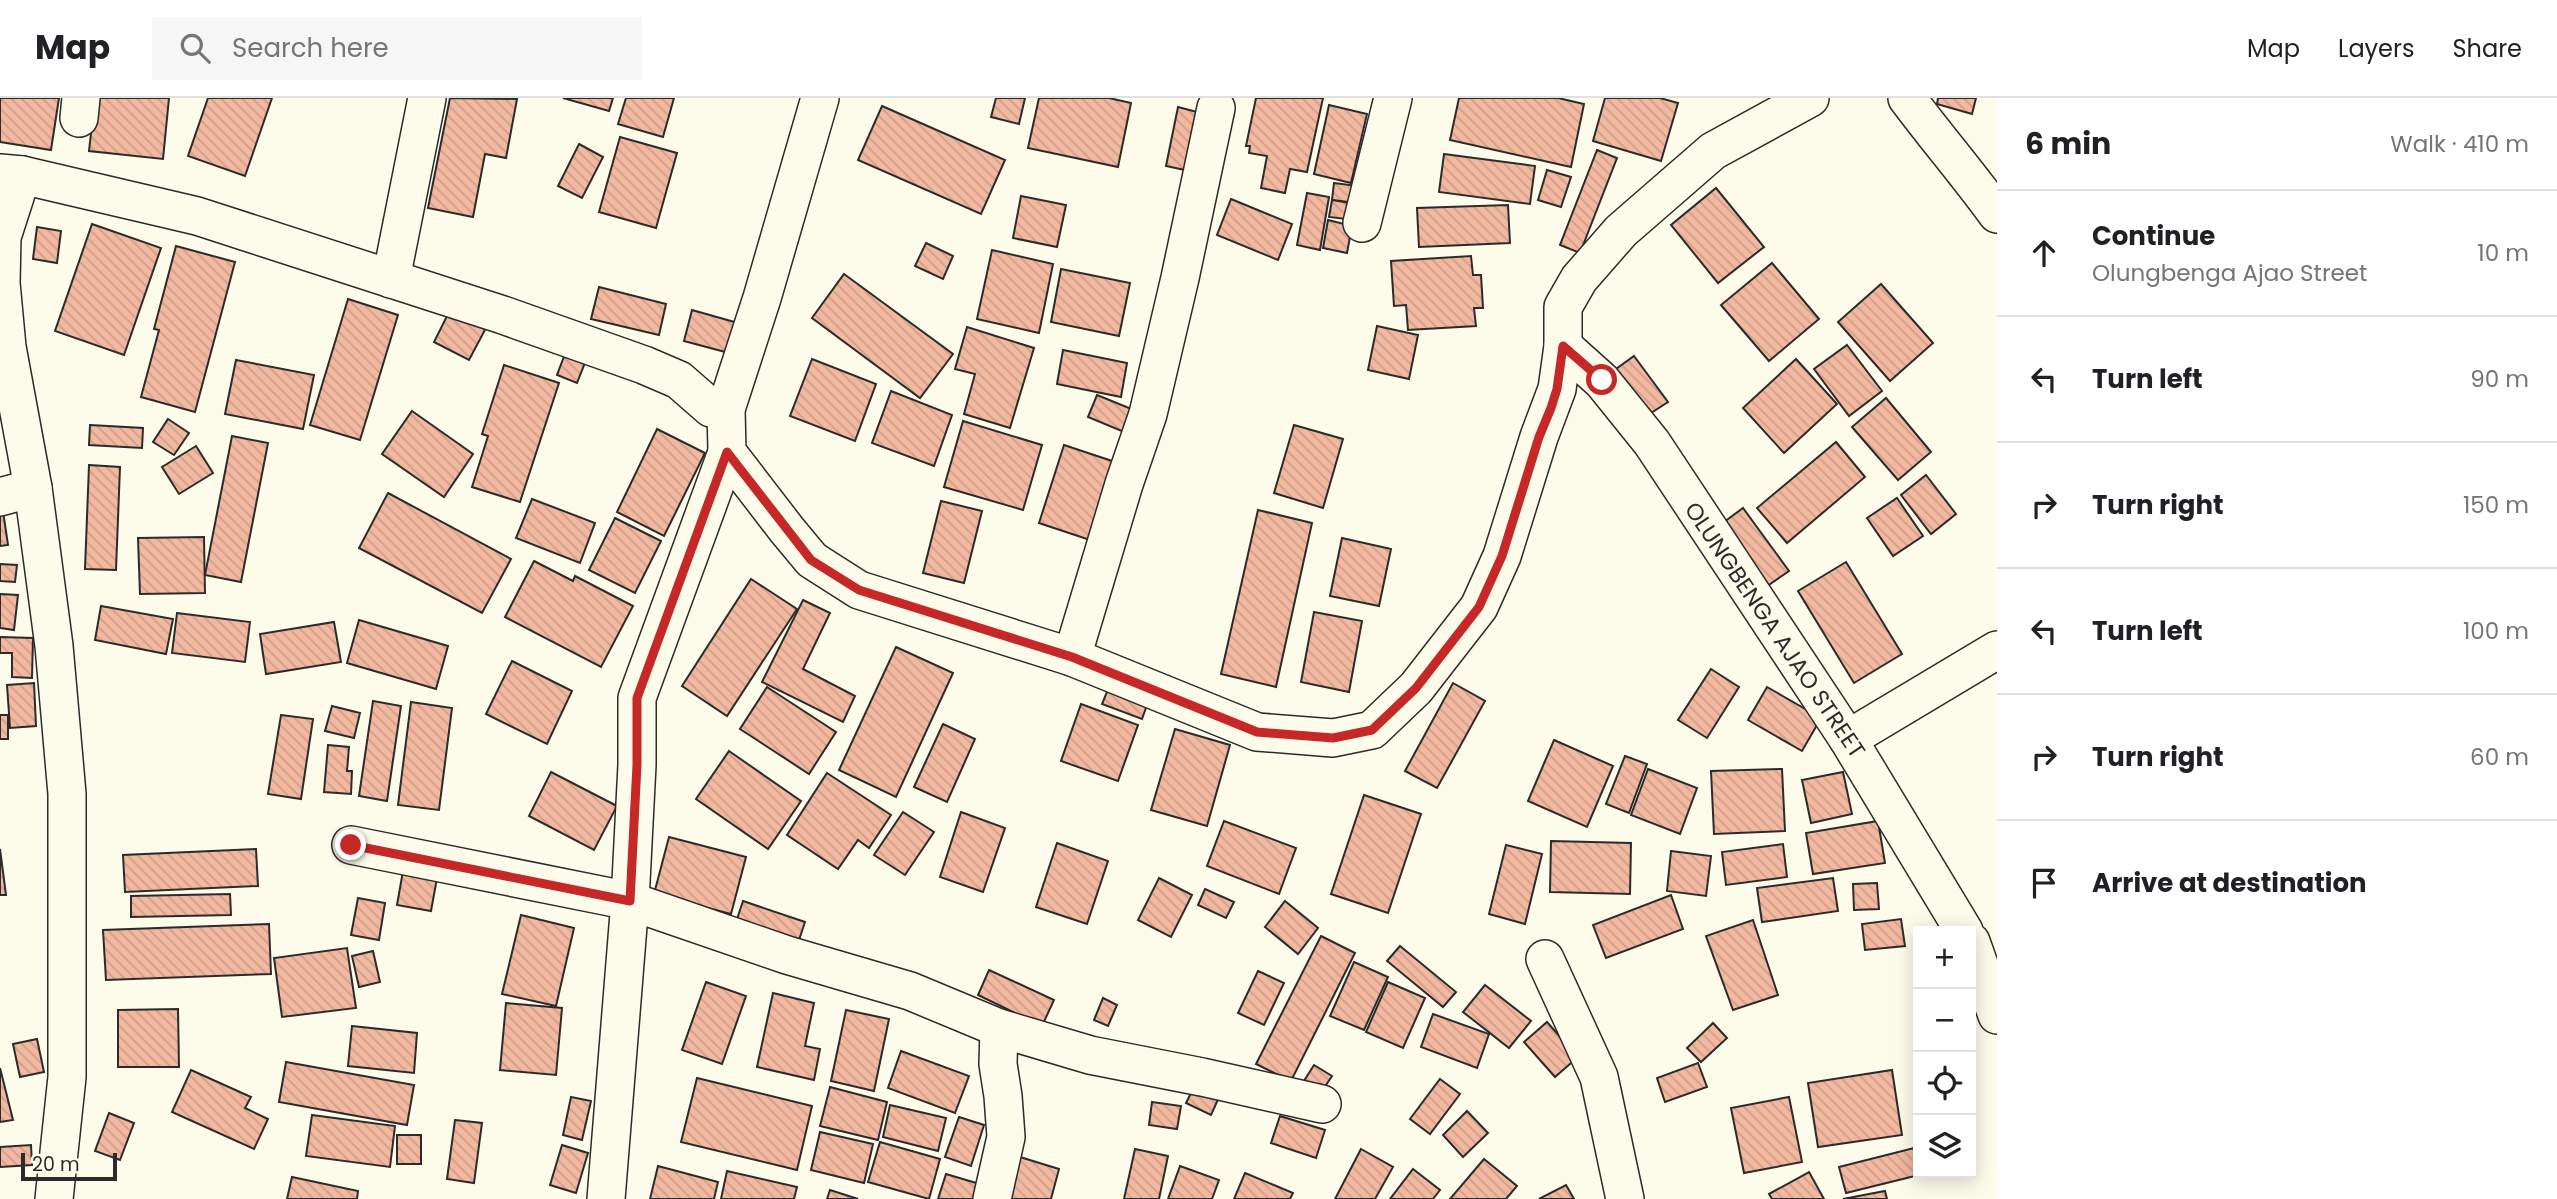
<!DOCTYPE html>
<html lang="en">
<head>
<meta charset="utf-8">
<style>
  :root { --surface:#fff; --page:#f6f6f6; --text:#202124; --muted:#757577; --line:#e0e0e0 }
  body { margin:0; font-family:Poppins,sans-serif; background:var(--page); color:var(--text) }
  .controls { position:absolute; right:21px; bottom:21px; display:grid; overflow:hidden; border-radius:0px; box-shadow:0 4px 18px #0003 }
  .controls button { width:63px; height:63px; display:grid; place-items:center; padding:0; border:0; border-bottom:2px solid var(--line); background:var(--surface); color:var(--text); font:35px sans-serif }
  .scale { position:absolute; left:21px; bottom:18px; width:96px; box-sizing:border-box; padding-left:7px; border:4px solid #2b2b2b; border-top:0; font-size:19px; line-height:24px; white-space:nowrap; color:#2b2b2b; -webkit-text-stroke:5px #fdfbea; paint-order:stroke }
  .stop { position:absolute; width:21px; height:21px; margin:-16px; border:5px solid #c62828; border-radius:50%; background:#fff }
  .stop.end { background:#c62828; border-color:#fff; box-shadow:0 2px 7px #0008 }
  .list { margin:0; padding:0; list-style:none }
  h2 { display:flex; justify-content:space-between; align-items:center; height:91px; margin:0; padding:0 28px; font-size:30px }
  h2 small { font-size:23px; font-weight:400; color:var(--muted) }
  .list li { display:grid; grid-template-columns:46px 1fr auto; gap:21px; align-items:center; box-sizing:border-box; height:126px; padding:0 28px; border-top:2px solid var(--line) }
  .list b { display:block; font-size:26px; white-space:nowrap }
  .list p { margin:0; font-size:23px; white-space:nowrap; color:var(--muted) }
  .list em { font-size:23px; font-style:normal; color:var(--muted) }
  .icon { flex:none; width:38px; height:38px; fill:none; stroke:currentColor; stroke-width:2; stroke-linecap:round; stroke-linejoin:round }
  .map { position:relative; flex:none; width:1997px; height:1101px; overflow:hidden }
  header { display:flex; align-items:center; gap:42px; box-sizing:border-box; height:98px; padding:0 35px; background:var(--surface); border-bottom:2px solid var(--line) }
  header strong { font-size:33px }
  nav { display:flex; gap:38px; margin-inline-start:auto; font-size:24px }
  .search { width:490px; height:63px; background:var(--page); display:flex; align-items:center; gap:18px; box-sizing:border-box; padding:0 24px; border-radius:0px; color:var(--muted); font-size:26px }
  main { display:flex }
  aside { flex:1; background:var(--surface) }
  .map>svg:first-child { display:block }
  .building { fill:url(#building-back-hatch); stroke:#2b2b2b; stroke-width:2 }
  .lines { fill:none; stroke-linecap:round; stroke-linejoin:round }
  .minor-casing { stroke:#2b2b2b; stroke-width:40 }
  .minor { stroke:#fdfbea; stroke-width:37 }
  .route { stroke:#c62828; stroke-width:9 }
  .labels { text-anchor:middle; stroke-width:5; stroke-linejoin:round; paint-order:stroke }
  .street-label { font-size:23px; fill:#2b2b2b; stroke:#fdfbea }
</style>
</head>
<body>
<header>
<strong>Map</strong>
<div class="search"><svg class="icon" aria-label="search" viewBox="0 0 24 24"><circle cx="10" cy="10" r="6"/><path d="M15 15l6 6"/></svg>Search here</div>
<nav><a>Map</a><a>Layers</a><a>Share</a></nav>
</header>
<main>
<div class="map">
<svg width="1997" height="1101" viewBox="0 0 1997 1101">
  <defs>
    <pattern id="building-back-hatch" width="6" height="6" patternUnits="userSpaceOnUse" patternTransform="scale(1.75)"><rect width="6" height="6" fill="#f2b8a0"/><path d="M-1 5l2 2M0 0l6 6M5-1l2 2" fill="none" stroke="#d09e8a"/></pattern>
  </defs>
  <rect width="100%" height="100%" fill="#fdfbea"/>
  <!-- building -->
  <g class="building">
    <path d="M0,0H59L51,52L0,44Z"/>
    <path d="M95,0H169L163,61L89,53Z"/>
    <path d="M208,0H272L245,78L188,58Z"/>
    <path d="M450,0L517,1L506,60L485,56L473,119L428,110Z"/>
    <path d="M563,0H613L609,13Z"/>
    <path d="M626,0H674L663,39L618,26Z"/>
    <path d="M996,0H1025L1019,26L991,19Z"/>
    <path d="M1039,0H1109L1131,5L1118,69L1028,50Z"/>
    <path d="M1256,0H1323L1307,74L1290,71L1285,95L1261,90L1267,58L1249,55L1250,48H1246Z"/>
    <path d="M1459,0H1558L1584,6L1571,69L1450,42Z"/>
    <path d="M1605,0H1660L1678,5L1661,63L1593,43Z"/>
    <path d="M1938,0H1976L1972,16L1937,6Z"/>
    <path d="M1329,7L1367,16L1351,85L1314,76Z"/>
    <path d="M882,8L1005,62L981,116L858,62Z"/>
    <path d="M1178,9L1197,14L1185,72L1166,68Z"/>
    <path d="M620,39L677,55L656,130L599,114Z"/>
    <path d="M579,46L603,59L582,100L558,88Z"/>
    <path d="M1597,52L1617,60L1580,155L1560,147Z"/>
    <path d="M1444,56L1535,68L1530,106L1439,94Z"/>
    <path d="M1547,72L1571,79L1561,109L1538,102Z"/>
    <path d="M1334,85L1358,88L1356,105L1332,102Z"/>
    <path d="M1716,90L1764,149L1718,185L1671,127Z"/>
    <path d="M1307,95L1329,99L1320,152L1297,147Z"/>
    <path d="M1021,98L1066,107L1057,149L1013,140Z"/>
    <path d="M1231,101L1292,126L1278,162L1217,137Z"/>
    <path d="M1332,102L1356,106L1354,122L1329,119Z"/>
    <path d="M1508,107L1510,145L1419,149L1417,110Z"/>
    <path d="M1328,122L1352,128L1347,155L1323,150Z"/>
    <path d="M92,126L161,150L124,257L55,233Z"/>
    <path d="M37,129L61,133L57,165L33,161Z"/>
    <path d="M926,145L953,158L943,181L915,168Z"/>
    <path d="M176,148L235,164L195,314L141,299L159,232L154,231Z"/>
    <path d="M992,152L1053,166L1039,235L977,221Z"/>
    <path d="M1471,158L1473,177H1481L1483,210H1474L1476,228L1408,232L1406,207L1394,208L1391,163Z"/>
    <path d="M1772,165L1819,221L1769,263L1721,207Z"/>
    <path d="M1061,171L1130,185L1119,238L1051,224Z"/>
    <path d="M844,176L953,256L920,300L812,220Z"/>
    <path d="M1881,186L1933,245L1890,283L1838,224Z"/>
    <path d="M599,189L666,206L659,237L591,221Z"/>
    <path d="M348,201L398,217L360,342L310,327Z"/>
    <path d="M450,212L486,230L469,262L434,244Z"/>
    <path d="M692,212L738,225L729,255L684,243Z"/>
    <path d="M1377,228L1418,237L1409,281L1368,272Z"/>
    <path d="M967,229L1034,250L1010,330L964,316L975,276L955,271Z"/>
    <path d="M1847,247L1882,293L1849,318L1814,271Z"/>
    <path d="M568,248L588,257L577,285L557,277Z"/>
    <path d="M1063,252L1127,265L1121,299L1057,286Z"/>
    <path d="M1634,258L1668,304L1648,317L1616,271Z"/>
    <path d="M812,261L876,286L855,343L790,318Z"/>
    <path d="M1796,261L1837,306L1784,355L1743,310Z"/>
    <path d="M236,262L314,277L303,331L225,316Z"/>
    <path d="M504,267L559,285L520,404L472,389L488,338L482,336Z"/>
    <path d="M891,293L952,317L934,368L872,345Z"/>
    <path d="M1097,297L1134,312L1124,334L1088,319Z"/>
    <path d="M1886,300L1931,354L1898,382L1852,329Z"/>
    <path d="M412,313L473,356L444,399L382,356Z"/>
    <path d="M168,321L189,335L174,357L153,344Z"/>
    <path d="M963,323L1042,347L1023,412L944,389Z"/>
    <path d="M90,327L143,330L142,350L89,347Z"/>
    <path d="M1294,327L1343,341L1323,410L1274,395Z"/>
    <path d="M657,331L705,355L664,438L617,414Z"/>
    <path d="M232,338L268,345L241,484L205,477Z"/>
    <path d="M1836,344L1865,379L1787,445L1757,410Z"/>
    <path d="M1064,347L1115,364L1090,442L1039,425Z"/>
    <path d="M196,348L213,375L179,396L162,369Z"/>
    <path d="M89,367L120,369L116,472L85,471Z"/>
    <path d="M1926,377L1956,416L1931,436L1901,397Z"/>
    <path d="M388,395L511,461L482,515L359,450Z"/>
    <path d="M1897,400L1923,438L1893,458L1867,420Z"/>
    <path d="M532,401L595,425L580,465L516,440Z"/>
    <path d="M941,403L982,413L964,485L923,475Z"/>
    <path d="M1743,410L1789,473L1766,489L1720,427Z"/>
    <path d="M1258,412L1312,425L1276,589L1221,576Z"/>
    <path d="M3,413L8,447L0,448V414Z"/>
    <path d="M615,420L661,443L635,495L589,472Z"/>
    <path d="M204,439L205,495L140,496L138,440Z"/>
    <path d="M1342,440L1391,451L1379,508L1330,498Z"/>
    <path d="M534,463L573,483L575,478L633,508L601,569L505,519Z"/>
    <path d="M1846,464L1902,556L1854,585L1798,493Z"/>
    <path d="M0,466L17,467L15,484L0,483Z"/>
    <path d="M751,481L797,511L727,618L682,588Z"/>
    <path d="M0,496L18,497L14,532L0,530Z"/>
    <path d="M803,502L830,515L803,571L855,598L843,624L762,584Z"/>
    <path d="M101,508L173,521L166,556L95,542Z"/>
    <path d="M1314,514L1362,523L1349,594L1301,584Z"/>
    <path d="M177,515L250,524L245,564L172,555Z"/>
    <path d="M359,522L448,548L436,591L347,565Z"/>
    <path d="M334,524L341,564L266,576L260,536Z"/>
    <path d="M0,539L33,540L32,580L12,579V555H0Z"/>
    <path d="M896,549L953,575L896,699L839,672Z"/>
    <path d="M512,563L572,593L547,646L486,616Z"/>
    <path d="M1711,571L1739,589L1707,640L1678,622Z"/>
    <path d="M34,585L36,628L10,630L7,587Z"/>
    <path d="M1453,585L1485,603L1437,690L1405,673Z"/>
    <path d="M767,589L836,634L809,676L740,631Z"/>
    <path d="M1109,589L1148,604L1142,621L1102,606Z"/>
    <path d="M1767,589L1821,620L1802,653L1748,622Z"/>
    <path d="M373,603L401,608L387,703L359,698Z"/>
    <path d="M411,604L452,610L439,712L398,707Z"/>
    <path d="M1081,606L1138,627L1118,683L1061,663Z"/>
    <path d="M332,608L360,615L354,640L325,633Z"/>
    <rect x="0" y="617" width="8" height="24"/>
    <path d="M281,617L313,621L301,701L268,696Z"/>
    <path d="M943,626L975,641L947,704L914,689Z"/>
    <path d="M1175,631L1230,647L1207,728L1151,712Z"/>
    <path d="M1554,642L1613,668L1587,729L1528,703Z"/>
    <path d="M328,647L349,649L347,673H352L351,696L324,694Z"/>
    <path d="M729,653L801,703L768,751L696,701Z"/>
    <path d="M1625,658L1647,666L1629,715L1606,706Z"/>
    <path d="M1648,671L1697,690L1680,736L1631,717Z"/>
    <path d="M1782,671L1785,733L1714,736L1711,673Z"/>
    <path d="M551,674L617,708L594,752L529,718Z"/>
    <path d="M1843,674L1852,716L1811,725L1802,682Z"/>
    <path d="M827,675L891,717L869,750L858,742L838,771L787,737Z"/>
    <path d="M1364,697L1421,716L1388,815L1331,796Z"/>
    <path d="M903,714L934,734L905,777L874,757Z"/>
    <path d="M961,714L1005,730L983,794L940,779Z"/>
    <path d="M1224,723L1296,750L1279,796L1207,768Z"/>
    <path d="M1878,723L1885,765L1813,776L1806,735Z"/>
    <path d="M669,739L746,759L731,816L654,796Z"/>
    <path d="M1551,743L1631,745L1630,796L1550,794Z"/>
    <path d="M1057,745L1108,763L1087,826L1036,809Z"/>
    <path d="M1783,746L1787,779L1726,787L1722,754Z"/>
    <path d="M1506,747L1542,756L1525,826L1489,816Z"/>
    <path d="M0,751L6,797H0Z"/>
    <path d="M256,751L258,788L125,794L123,757Z"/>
    <path d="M1671,753L1711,758L1706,798L1667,793Z"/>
    <path d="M403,773L437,780L431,813L397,807Z"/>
    <path d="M1159,780L1192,797L1171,839L1138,822Z"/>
    <path d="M1833,780L1838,813L1762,824L1757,790Z"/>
    <path d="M1877,785L1879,811L1854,812L1853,786Z"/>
    <path d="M1205,791L1234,804L1226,820L1198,807Z"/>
    <path d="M230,796L231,817L131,819V798Z"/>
    <path d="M1671,797L1683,831L1606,860L1593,827Z"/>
    <path d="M358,800L385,805L379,842L351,837Z"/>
    <path d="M743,803L805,824L798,845L736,824Z"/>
    <path d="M1285,803L1318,830L1298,856L1265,829Z"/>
    <path d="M521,817L574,830L556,908L502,896Z"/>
    <path d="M1901,821L1905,848L1865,852L1862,826Z"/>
    <path d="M1753,822L1778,897L1733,912L1706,838Z"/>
    <path d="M269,826L271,876L106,882L103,832Z"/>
    <path d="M1321,838L1355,855L1291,983L1256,966Z"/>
    <path d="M1400,848L1456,894L1443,909L1387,863Z"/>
    <path d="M347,850L356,910L282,919L274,860Z"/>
    <path d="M373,853L380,884L359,889L352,858Z"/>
    <path d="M1354,864L1388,879L1364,932L1330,918Z"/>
    <path d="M989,872L1054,902L1042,928L978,897Z"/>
    <path d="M1258,873L1284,885L1264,927L1238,915Z"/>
    <path d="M706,884L746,898L722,966L682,952Z"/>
    <path d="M1388,884L1425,900L1403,950L1366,934Z"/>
    <path d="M1485,887L1531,923L1509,950L1463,914Z"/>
    <path d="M773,895L814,905L805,948L820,951L814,982L757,969Z"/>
    <path d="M1103,900L1117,907L1108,928L1094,922Z"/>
    <path d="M506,905L562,910L556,977L500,972Z"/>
    <path d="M178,911L179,969H118V912Z"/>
    <path d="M846,912L889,921L874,993L831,983Z"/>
    <path d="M1433,916L1489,936L1477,970L1421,949Z"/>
    <path d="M1547,924L1578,959L1555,979L1524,944Z"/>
    <path d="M1713,925L1727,940L1701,964L1687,950Z"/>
    <path d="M352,928L417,935L414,975L348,968Z"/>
    <path d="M37,941L44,974L20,979L13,946Z"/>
    <path d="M901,953L969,978L955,1015L888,990Z"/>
    <path d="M286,964L414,987L407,1027L279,1004Z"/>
    <path d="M1698,965L1707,989L1665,1004L1657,980Z"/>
    <path d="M1314,967L1332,978L1320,996L1302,986Z"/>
    <path d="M0,970L13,1022L0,1024Z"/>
    <path d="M191,972L251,999L245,1010L268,1021L254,1051L172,1014Z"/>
    <path d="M1892,972L1902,1037L1818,1049L1808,985Z"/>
    <path d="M697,980L812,1008L797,1072L681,1044Z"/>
    <path d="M1440,981L1460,996L1430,1036L1410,1021Z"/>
    <path d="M1197,983L1221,995L1211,1017L1186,1005Z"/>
    <path d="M830,989L887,1004L878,1042L820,1028Z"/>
    <path d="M571,999L591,1003L582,1042L563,1037Z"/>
    <path d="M1789,999L1802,1064L1744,1075L1731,1010Z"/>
    <path d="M1152,1004L1181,1008L1177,1031L1149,1027Z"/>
    <path d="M890,1007L946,1020L938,1053L883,1039Z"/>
    <path d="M1467,1013L1488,1035L1463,1059L1443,1037Z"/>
    <path d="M109,1015L134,1025L120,1062L95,1053Z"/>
    <path d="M312,1017L395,1028L390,1069L306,1058Z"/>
    <path d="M1280,1018L1325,1032L1316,1060L1271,1045Z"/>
    <path d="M959,1019L984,1027L971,1068L945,1059Z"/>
    <path d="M455,1022L482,1025L474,1085L447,1081Z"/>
    <path d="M820,1034L873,1046L864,1085L811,1072Z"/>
    <rect x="397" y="1037" width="24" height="29"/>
    <path d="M880,1044L940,1061L929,1101L868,1084Z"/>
    <path d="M31,1047L32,1067L0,1069V1049Z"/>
    <path d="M562,1047L588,1055L576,1095L550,1087Z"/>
    <path d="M1918,1049V1075H1927L1846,1095L1839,1069Z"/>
    <path d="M1135,1051L1168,1058L1159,1101H1124Z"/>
    <path d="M1361,1051L1393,1069L1375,1101H1335Z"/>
    <path d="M1020,1059L1059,1071L1051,1101H1008Z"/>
    <path d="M1484,1061L1517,1088L1506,1101H1450Z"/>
    <path d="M658,1068L718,1084L714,1101H650Z"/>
    <path d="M1180,1068L1219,1082L1212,1101H1168Z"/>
    <path d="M1413,1071L1440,1092L1433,1101H1390Z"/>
    <path d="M727,1073L797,1089L794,1101H721Z"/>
    <path d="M1809,1074L1824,1101H1772L1769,1096Z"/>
    <path d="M1245,1075L1293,1095L1290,1101H1234Z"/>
    <path d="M946,1076L983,1087L979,1101H938Z"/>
    <path d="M292,1079L358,1093L357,1101H287Z"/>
    <path d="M1566,1087L1574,1101H1539Z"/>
    <path d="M830,1092L858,1101H827Z"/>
    <path d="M1885,1093L1887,1101H1843Z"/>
  </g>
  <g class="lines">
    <!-- minor casing -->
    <g class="minor-casing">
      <g id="minor">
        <path d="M820,0L762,200L726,311L727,354L787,432L812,462L859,492L1072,559L1257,634L1333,640L1372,632L1416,590L1479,509L1502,458L1539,339L1557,291L1563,248V209L1579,181L1621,133L1713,53L1810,0"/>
        <path d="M1907,0C1936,39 1968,76 1997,116"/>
        <path d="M79,20L81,0"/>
        <path d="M0,75L22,77L197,118L503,217L644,267L679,282L711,310L726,311"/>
        <path d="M22,77L2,139L1,185L7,249L33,390L54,548L67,696V979L54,1101"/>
        <path d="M1362,125L1393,0"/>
        <path d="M391,181L427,0"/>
        <path d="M1563,248L1602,283L1652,345L1848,641L1964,833"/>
        <path d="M0,399L33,390"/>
        <path d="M1072,559L1124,386L1148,316L1180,180L1216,10"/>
        <path d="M1848,641L1997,552"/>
        <path d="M351,747L630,803L787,857L910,893L999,930L1090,957L1202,979L1322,1006"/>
        <path d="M1971,844L1997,917"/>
        <path d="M1545,861L1599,979L1625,1101"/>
        <path d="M606,1101L630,803L637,667V600L727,354"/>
        <path d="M992,1101L1006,1039L1003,998L998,966L999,930"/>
      </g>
    </g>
    <!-- minor -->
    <use href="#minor" class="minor"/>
  </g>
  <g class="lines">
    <!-- route -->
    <path class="route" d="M351,747L630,803L637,667V600L727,354L811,462L859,492L1072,559L1257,634L1333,640L1372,632L1416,590L1479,509L1502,458L1539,339L1551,310L1557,291L1563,248L1602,282"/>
  </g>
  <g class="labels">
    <!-- street labels -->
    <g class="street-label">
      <text transform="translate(1775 532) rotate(56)" y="8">OLUNGBENGA AJAO STREET</text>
    </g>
  </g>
</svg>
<div class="controls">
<button>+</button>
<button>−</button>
<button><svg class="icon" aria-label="locate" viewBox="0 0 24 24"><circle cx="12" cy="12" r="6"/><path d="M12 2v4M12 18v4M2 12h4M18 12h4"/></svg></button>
<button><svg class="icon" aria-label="layers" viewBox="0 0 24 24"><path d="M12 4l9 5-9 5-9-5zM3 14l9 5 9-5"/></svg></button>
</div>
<div class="scale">20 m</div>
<div class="stop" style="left:1602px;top:282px"></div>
<div class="stop end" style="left:351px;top:747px"></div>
</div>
<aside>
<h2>6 min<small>Walk · 410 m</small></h2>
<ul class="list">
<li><svg class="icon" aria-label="ahead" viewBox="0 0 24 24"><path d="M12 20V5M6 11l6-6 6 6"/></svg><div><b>Continue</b><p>Olungbenga Ajao Street</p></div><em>10 m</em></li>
<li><svg class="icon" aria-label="left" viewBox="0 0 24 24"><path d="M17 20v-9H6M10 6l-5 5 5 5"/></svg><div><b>Turn left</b></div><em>90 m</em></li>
<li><svg class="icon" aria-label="right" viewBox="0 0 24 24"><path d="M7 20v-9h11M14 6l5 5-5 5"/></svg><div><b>Turn right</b></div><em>150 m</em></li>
<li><svg class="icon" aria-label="left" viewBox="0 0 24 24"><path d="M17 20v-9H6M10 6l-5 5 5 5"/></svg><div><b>Turn left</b></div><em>100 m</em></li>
<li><svg class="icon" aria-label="right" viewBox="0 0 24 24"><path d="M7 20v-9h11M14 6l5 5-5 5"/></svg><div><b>Turn right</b></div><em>60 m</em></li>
<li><svg class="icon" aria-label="arrive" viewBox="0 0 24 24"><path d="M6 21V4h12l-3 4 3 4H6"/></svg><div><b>Arrive at destination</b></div></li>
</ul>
</aside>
</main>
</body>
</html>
